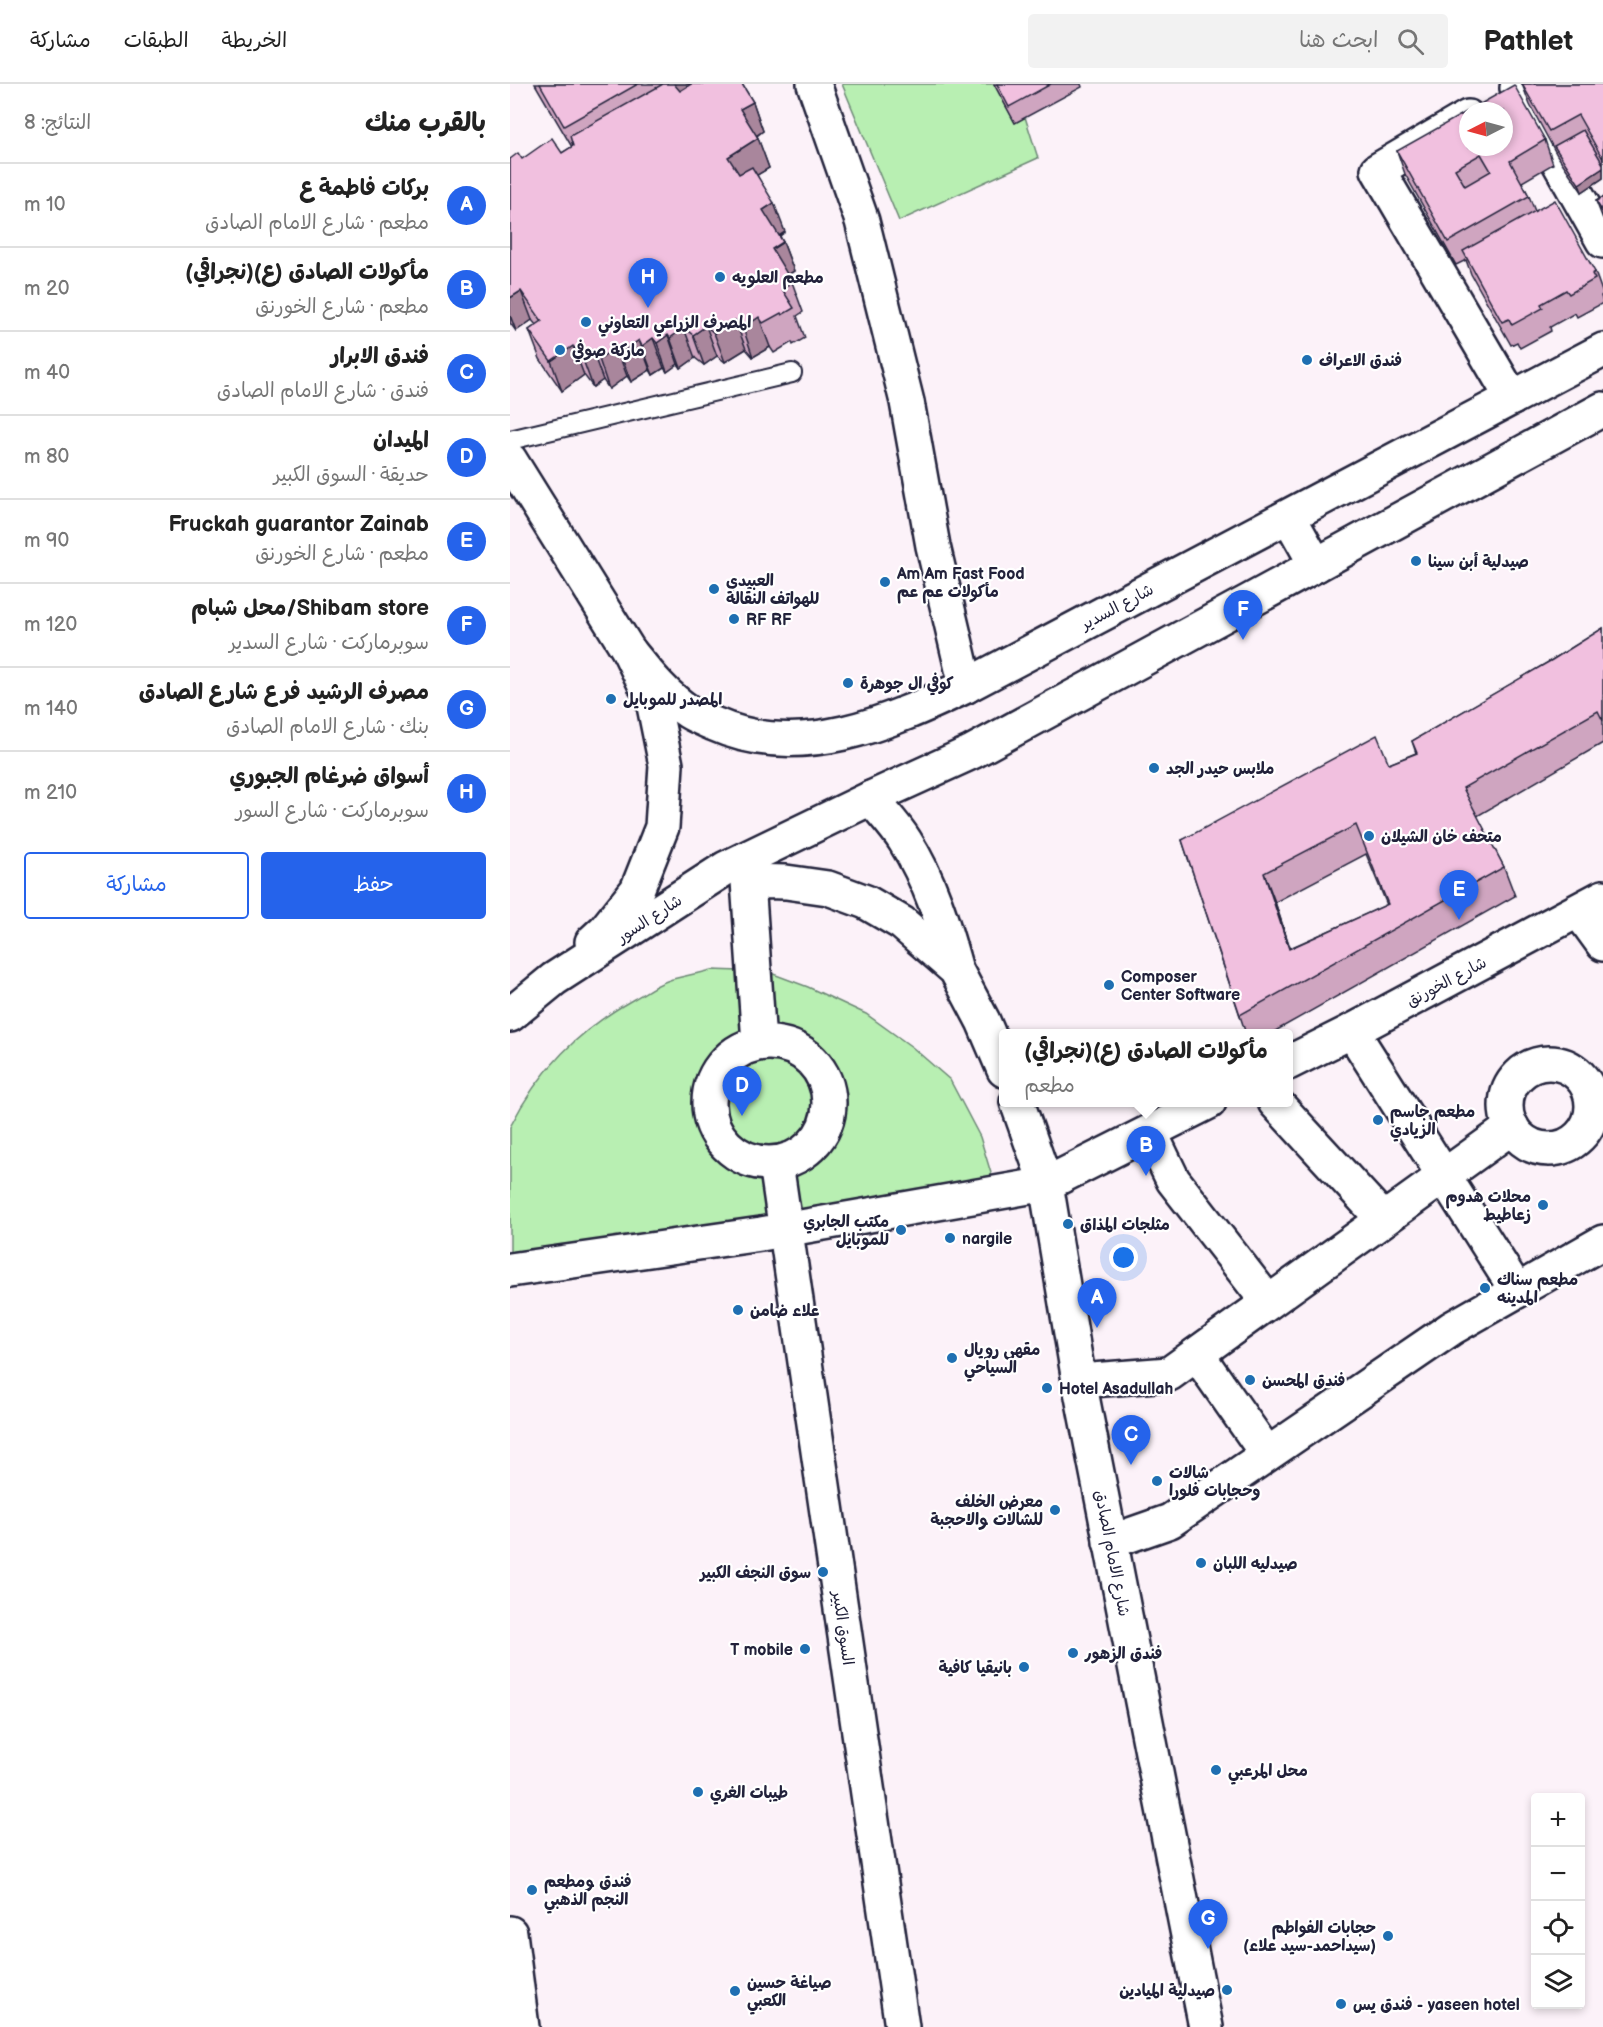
<!DOCTYPE html>
<html lang="ar">
<head>
<meta charset="utf-8">
<style>
  :root { --surface:#fff; --page:#f2f2f2; --text:#222; --muted:#767676; --line:#e0e0e0; --accent:#2563eb }
  body { margin:0; font-family:"Balsamiq Sans","Playpen Sans Arabic",sans-serif; background:var(--page); color:var(--text); direction:rtl }
  .controls { position:absolute; right:18px; bottom:18px; display:grid; overflow:hidden; border-radius:6px; box-shadow:0 3px 9px #0003 }
  .controls button { width:54px; height:54px; display:grid; place-items:center; padding:0; border:0; border-bottom:2px solid var(--line); background:var(--surface); color:var(--text); font:30px sans-serif }
  .compass { position:absolute; left:949px; top:18px; width:54px; height:54px; border-radius:50%; background:var(--surface); box-shadow:0 3px 9px #0003; rotate:264deg }
  .you { position:absolute; left:614px; top:1174px; width:21px; height:21px; margin:-15px; border:4px solid #fff; border-radius:50%; background:#1a73e8; box-shadow:0 0 0 9px #1a73e833 }
  .badge { display:grid; place-items:center; width:39px; height:39px; border-radius:50%; background:var(--accent); color:#fff; font-size:20px; font-weight:700 }
  .pin { position:absolute; translate:-50% -50px; filter:drop-shadow(0 2px 3px #0008) }
  .pin::after { content:''; position:absolute; top:32px; width:21px; height:18px; background:inherit; clip-path:polygon(0 0,100% 0,50% 100%) }
  .popup { position:absolute; left:489px; top:945px; width:294px; height:78px; box-sizing:border-box; display:grid; place-content:center; border-radius:6px; background:var(--surface); filter:drop-shadow(0 2px 4px #0005); font-size:20px; white-space:nowrap; color:var(--muted) }
  .popup b { font-size:22px; color:var(--text) }
  .popup::after { content:''; position:absolute; left:50%; top:100%; margin-left:-12px; border:12px solid transparent; border-top-color:var(--surface) }
  .list { margin:0; padding:0; list-style:none }
  h2 { display:flex; justify-content:space-between; align-items:center; height:78px; margin:0; padding:0 24px; font-size:26px }
  h2 small { font-size:20px; font-weight:400; color:var(--muted) }
  .list li { display:grid; grid-template-columns:39px 1fr auto; gap:18px; align-items:center; box-sizing:border-box; height:84px; padding:0 24px; border-top:2px solid var(--line) }
  .list b { display:block; font-size:22px; white-space:nowrap }
  .list p { margin:0; font-size:20px; white-space:nowrap; color:var(--muted) }
  .list em { font-size:20px; font-style:normal; color:var(--muted) }
  .actions { display:flex; gap:12px; padding:18px 24px }
  .actions a { flex:1; padding:14px 0; border:2px solid var(--accent); border-radius:6px; text-align:center; font-size:21px; color:var(--accent) }
  .actions .main { background:var(--accent); color:#fff }
  .icon { flex:none; width:33px; height:33px; fill:none; stroke:currentColor; stroke-width:2; stroke-linecap:round; stroke-linejoin:round }
  .map { position:relative; flex:none; width:1093px; height:1943px; overflow:hidden; direction:ltr }
  header { display:flex; align-items:center; gap:36px; box-sizing:border-box; height:84px; padding:0 30px; background:var(--surface); border-bottom:2px solid var(--line) }
  header strong { font-size:28px }
  nav { display:flex; gap:33px; margin-inline-start:auto; font-size:21px }
  .search { width:420px; height:54px; background:var(--page); display:flex; align-items:center; gap:15px; box-sizing:border-box; padding:0 21px; border-radius:6px; color:var(--muted); font-size:22px }
  main { display:flex }
  aside { flex:1; background:var(--surface) }
  .map>svg:first-child { display:block }
  .green { fill:#b8efb2; stroke:#6d8876; stroke-width:1.5 }
  .lines { fill:none; stroke-linecap:round; stroke-linejoin:round }
  .lane-casing { stroke:#22223b; stroke-width:22 }
  .street-casing { stroke:#22223b; stroke-width:38 }
  .secondary-casing { stroke:#22223b; stroke-width:38 }
  .lane { stroke:#fff; stroke-width:18 }
  .street { stroke:#fff; stroke-width:33 }
  .secondary { stroke:#fff; stroke-width:33 }
  .wall { fill:#cfa5c0; stroke:#22223b; stroke-width:1.5; fill-rule:evenodd }
  .shaded-wall { fill:#a9869c; stroke:#22223b; stroke-width:1.5 }
  .building { fill:#f1c0df; stroke:#22223b; stroke-width:1.5; fill-rule:evenodd }
  .poi-dot { fill:#1f6fb2; stroke:#fff; stroke-width:2 }
  .labels { text-anchor:middle; stroke-width:4.5; stroke-linejoin:round; paint-order:stroke }
  .poi-label { font-size:16px; font-weight:bold; fill:#22223b; stroke:#fff; text-anchor:start }
  .street-label { font-size:16px; fill:#22223b; stroke:#fff }
</style>
</head>
<body>
<header>
<strong>Pathlet</strong>
<div class="search"><svg class="icon" aria-label="search" viewBox="0 0 24 24"><circle cx="10" cy="10" r="6"/><path d="M15 15l6 6"/></svg>ابحث هنا</div>
<nav><a>الخريطة</a><a>الطبقات</a><a>مشاركة</a></nav>
</header>
<main>
<div class="map">
<svg width="1093" height="1943" viewBox="0 0 1093 1943">
  <rect width="100%" height="100%" fill="#fcf2f9"/>
  <filter id="ink" filterUnits="userSpaceOnUse"><feTurbulence type="fractalNoise" baseFrequency=".0167" numOctaves="2"/><feDisplacementMap in="SourceGraphic" scale="12" xChannelSelector="R" yChannelSelector="G"/><feConvolveMatrix kernelMatrix="1 2 1 2 8 2 1 2 1" color-interpolation-filters="sRGB"/></filter>
  <g filter="url(#ink)">
    <!-- green -->
    <g class="green">
      <path d="M332,0H484L505,39L515,33L528,74L389,137Z"/>
      <path d="M202,886L258,888L298,903L356,930L402,963L440,996L470,1053L487,1109L0,1186V1043C29,986 69,946 124,915C135,909 145,901 157,897C171,892 187,890 202,886Z"/>
    </g>
    <g class="lines">
      <!-- lane casing -->
      <g class="lane-casing">
        <path id="lane" d="M0,356L282,289"/>
      </g>
      <!-- street casing -->
      <g class="street-casing">
        <g id="street">
          <path d="M304,0L352,137L397,318L423,462L456,602"/>
          <path d="M1007,4L1093,157"/>
          <path d="M958,33L868,86L1002,314"/>
          <path d="M361,714C372,728 386,742 395,757C420,796 434,842 446,886"/>
          <path d="M1069,827L1093,860"/>
          <path d="M842,947L1007,1207"/>
          <path d="M249,959L238,797L276,798L318,804L356,818L392,839L446,886L473,937L494,986"/>
          <circle cx="259" cy="1019" r="60"/>
          <path d="M778,979L842,947L1093,813"/>
          <circle cx="1039" cy="1022" r="43"/>
          <path d="M507,1018L536,1100L569,1297L696,1943"/>
          <path d="M765,1018L873,1135"/>
          <path d="M640,1048L663,1096L758,1218"/>
          <path d="M266,1079L392,1943"/>
          <path d="M0,1186L251,1150L536,1100L699,1018"/>
          <path d="M687,1270L757,1370"/>
          <path d="M569,1297L659,1290L1002,1043"/>
          <path d="M600,1458L660,1437L942,1244L1093,1158"/>
          <path d="M0,1849L12,1943"/>
        </g>
      </g>
      <!-- secondary casing -->
      <g class="secondary-casing">
        <g id="secondary">
          <path d="M0,376L119,567L143,617L156,681L152,743L127,806L95,846L82,858"/>
          <path d="M779,433L806,481"/>
          <path d="M119,567C137,589 155,612 179,628C187,633 196,636 204,640C289,678 379,639 456,602L1093,266"/>
          <path d="M0,931L44,895L216,784L361,714L462,668L1093,325"/>
        </g>
      </g>
      <!-- lane -->
      <use href="#lane" class="lane"/>
      <!-- street -->
      <use href="#street" class="street"/>
      <!-- secondary -->
      <use href="#secondary" class="secondary"/>
    </g>
    <!-- wall -->
    <g class="wall">
      <path d="M25,0H232L243,18L253,47L247,52L259,84L247,91L275,148L270,152L273,158L284,187L278,191L282,198L293,228L287,232L295,254L283,261L282,258L264,269L260,263L243,273L236,265L215,278L207,272L194,281L185,274L171,284L168,280L157,288L154,284L143,291L140,286L121,298L117,292L99,305L93,296L83,303L74,291L52,307L30,275L19,246L26,241L22,236L6,247L0,239V75H12L52,69L62,63Z"/>
      <path d="M484,0H571L572,3L505,39Z"/>
      <path d="M1012,0H1093V94L1072,108L1047,71L1020,21Z"/>
      <path d="M1035,56L1043,80L1012,98L1019,112L1025,127L1085,188L1093,210L1091,212L1093,219L1067,233L1065,229L1040,243L1041,247L1010,264L1007,258L1001,261L961,190L956,176L946,181L895,90L887,67Z"/>
      <path d="M1093,113V135L1086,117Z"/>
      <path d="M1093,544V659L967,732L994,783L1005,812L760,950H736L672,756L879,680L906,669L902,657L1042,576ZM856,770L877,821L780,864L765,818Z"/>
    </g>
    <!-- shaded-wall -->
    <g class="shaded-wall">
      <path d="M164,0H182L170,18Z"/>
      <path d="M243,18L253,47L241,55L230,25Z"/>
      <path d="M248,54L259,84L229,102L218,73Z"/>
      <path d="M1093,84V94L1072,108L1069,100Z"/>
      <path d="M264,119L275,148L264,155L253,126Z"/>
      <path d="M273,158L284,187L273,194L262,165Z"/>
      <path d="M11,207L22,236L6,247L0,231V214Z"/>
      <path d="M249,233L260,263L243,273L233,244Z"/>
      <path d="M225,236L236,265L215,278L204,249Z"/>
      <path d="M196,242L207,272L194,281L183,251Z"/>
      <path d="M174,244L185,274L171,284L160,254Z"/>
      <path d="M158,251L168,280L157,288L147,259Z"/>
      <path d="M143,254L154,284L143,291L132,262Z"/>
      <path d="M129,256L140,286L121,298L110,269Z"/>
      <path d="M63,262L74,291L52,307L41,277Z"/>
      <path d="M106,263L117,292L99,305L89,275Z"/>
      <path d="M82,266L93,296L83,303L72,273Z"/>
      <path d="M754,789L765,818L790,894L779,865Z"/>
    </g>
    <!-- building -->
    <g class="building">
      <path d="M30,0H128L54,42Z"/>
      <path d="M153,0H164L170,7L181,0H232L243,18L230,25L248,54L218,73L229,90L242,83L264,119L253,126L273,158L262,165L282,198L272,205L284,224L272,231L271,229L253,239L249,233L233,244L225,236L204,249L196,242L183,251L174,244L160,254L158,251L147,259L143,254L132,262L129,256L110,269L106,263L89,275L82,266L72,273L63,262L41,277L19,246L32,237L11,207L0,214V75L8,69L12,75L42,54L52,69L63,62L60,52Z"/>
      <path d="M487,0H541L499,23Z"/>
      <path d="M1012,0H1093V75L1068,31L1039,47Z"/>
      <path d="M1004,1L1035,56L1000,77L1019,112L938,158L887,67ZM958,27H994V63H958ZM971,70L981,87L955,102L945,85Z"/>
      <path d="M1073,46L1093,80V84L1069,100L1044,62Z"/>
      <path d="M1093,113V129L1086,117Z"/>
      <path d="M1045,116L1085,188L1082,190L1085,195L1059,210L1056,206L1031,220L1033,224L1002,241L999,235L992,238L953,167Z"/>
      <path d="M1093,544V637L1088,627L953,704L994,783L730,931L672,756L867,651L879,680L907,669L902,657L1042,576ZM846,741L878,820L779,865L754,789Z"/>
    </g>
  </g>
  <!-- markers -->
  <g class="poi-dot">
    <circle cx="210" cy="193" r="6"/>
    <circle cx="76" cy="238" r="6"/>
    <circle cx="50" cy="266" r="6"/>
    <circle cx="797" cy="276" r="6"/>
    <circle cx="906" cy="477" r="6"/>
    <circle cx="375" cy="498" r="6"/>
    <circle cx="204" cy="505" r="6"/>
    <circle cx="224" cy="535" r="6"/>
    <circle cx="338" cy="599" r="6"/>
    <circle cx="101" cy="615" r="6"/>
    <circle cx="644" cy="684" r="6"/>
    <circle cx="859" cy="752" r="6"/>
    <circle cx="599" cy="901" r="6"/>
    <circle cx="868" cy="1036" r="6"/>
    <circle cx="1033" cy="1121" r="6"/>
    <circle cx="558" cy="1140" r="6"/>
    <circle cx="391" cy="1146" r="6"/>
    <circle cx="440" cy="1154" r="6"/>
    <circle cx="975" cy="1204" r="6"/>
    <circle cx="228" cy="1226" r="6"/>
    <circle cx="442" cy="1274" r="6"/>
    <circle cx="740" cy="1296" r="6"/>
    <circle cx="537" cy="1304" r="6"/>
    <circle cx="647" cy="1397" r="6"/>
    <circle cx="545" cy="1426" r="6"/>
    <circle cx="691" cy="1479" r="6"/>
    <circle cx="313" cy="1488" r="6"/>
    <circle cx="295" cy="1565" r="6"/>
    <circle cx="563" cy="1569" r="6"/>
    <circle cx="514" cy="1583" r="6"/>
    <circle cx="706" cy="1686" r="6"/>
    <circle cx="188" cy="1708" r="6"/>
    <circle cx="22" cy="1806" r="6"/>
    <circle cx="878" cy="1852" r="6"/>
    <circle cx="717" cy="1906" r="6"/>
    <circle cx="225" cy="1907" r="6"/>
    <circle cx="831" cy="1920" r="6"/>
  </g>
  <g class="labels">
    <!-- poi labels -->
    <g class="poi-label">
      <text x="222" y="199">مطعم العلويه</text>
      <text x="88" y="244">المصرف الزراعي التعاوني</text>
      <text x="62" y="272">ماركة صوفي</text>
      <text x="809" y="282">فندق الاعراف</text>
      <text x="918" y="483">صيدلية أبن سينا</text>
      <text x="387" y="495">Am Am Fast Food<tspan x="387" dy="18">مأكولات عم عم</tspan></text>
      <text x="216" y="502">العبيدي<tspan x="216" dy="18">للهواتف النقالة</tspan></text>
      <text x="236" y="541">RF RF</text>
      <text x="350" y="605">كوفي ال جوهرة</text>
      <text x="113" y="621">المصدر للموبايل</text>
      <text x="656" y="690">ملابس حيدر الجد</text>
      <text x="871" y="758">متحف خان الشيلان</text>
      <text x="611" y="898">Composer<tspan x="611" dy="18">Center Software</tspan></text>
      <text x="880" y="1033">مطعم جاسم<tspan x="880" dy="18">الزيادي</tspan></text>
      <text x="1021" y="1118" text-anchor="end">محلات هدوم<tspan x="1021" dy="18">زعاطيط</tspan></text>
      <text x="379" y="1143" text-anchor="end">مكتب الجابري<tspan x="379" dy="18">للموبايل</tspan></text>
      <text x="570" y="1146">مثلجات المذاق</text>
      <text x="452" y="1160">nargile</text>
      <text x="987" y="1201">مطعم سناك<tspan x="987" dy="18">المدينه</tspan></text>
      <text x="240" y="1232">علاء ضامن</text>
      <text x="454" y="1271">مقهى رويال<tspan x="454" dy="18">السياحي</tspan></text>
      <text x="752" y="1302">فندق المحسن</text>
      <text x="549" y="1310">Hotel Asadullah</text>
      <text x="659" y="1394">شالات<tspan x="659" dy="18">وحجابات فلورا</tspan></text>
      <text x="533" y="1423" text-anchor="end">معرض الخلف<tspan x="533" dy="18">للشالات والاحجبة</tspan></text>
      <text x="703" y="1485">صيدليه اللبان</text>
      <text x="301" y="1494" text-anchor="end">سوق النجف الکبیر</text>
      <text x="283" y="1571" text-anchor="end">T mobile</text>
      <text x="575" y="1575">فندق الزهور</text>
      <text x="502" y="1589" text-anchor="end">بانيقيا كافية</text>
      <text x="718" y="1692">محل المرعبي</text>
      <text x="200" y="1714">طيبات الغري</text>
      <text x="34" y="1803">فندق ومطعم<tspan x="34" dy="18">النجم الذهبي</tspan></text>
      <text x="866" y="1849" text-anchor="end">حجابات الفواطم<tspan x="866" dy="18">(سيداحمد-سيد علاء)</tspan></text>
      <text x="237" y="1904">صياغة حسين<tspan x="237" dy="18">الكعبي</tspan></text>
      <text x="705" y="1912" text-anchor="end">صيدلية الميادين</text>
      <text x="843" y="1926">فندق يس - yaseen hotel</text>
    </g>
    <!-- street labels -->
    <g class="street-label">
      <text transform="translate(607 522) rotate(-28)" y="6">شارع السدير</text>
      <text transform="translate(139 834) rotate(-33)" y="6">شارع السور</text>
      <text transform="translate(936 897) rotate(-28)" y="6">شارع الخورنق</text>
      <text transform="translate(603 1469) rotate(79)" y="6">شارع الامام الصادق</text>
      <text transform="translate(334 1544) rotate(82)" y="6">السوق الكبير</text>
    </g>
  </g>
</svg>
<div class="controls">
<button>+</button>
<button>−</button>
<button><svg class="icon" aria-label="locate" viewBox="0 0 24 24"><circle cx="12" cy="12" r="6"/><path d="M12 2v4M12 18v4M2 12h4M18 12h4"/></svg></button>
<button><svg class="icon" aria-label="layers" viewBox="0 0 24 24"><path d="M12 4l9 5-9 5-9-5zM3 14l9 5 9-5"/></svg></button>
</div>
<svg class="compass" viewBox="-18 -18 36 36"><path d="M0-13l5 13h-10z" fill="#e53935"/><path d="M0 13l5-13h-10z" fill="#767676"/></svg>
<div class="you"></div>
<div class="pin badge" style="left:587px;top:1244px">A</div>
<div class="pin badge" style="left:636px;top:1092px">B</div>
<div class="popup"><b>مأكولات الصادق (ع)(نجراقي)</b>مطعم</div>
<div class="pin badge" style="left:621px;top:1381px">C</div>
<div class="pin badge" style="left:232px;top:1032px">D</div>
<div class="pin badge" style="left:949px;top:836px">E</div>
<div class="pin badge" style="left:733px;top:556px">F</div>
<div class="pin badge" style="left:698px;top:1865px">G</div>
<div class="pin badge" style="left:138px;top:224px">H</div>
</div>
<aside>
<h2>بالقرب منك<small>النتائج: 8</small></h2>
<ul class="list">
<li><span class="badge">A</span><div><b>بركات فاطمة ع</b><p>مطعم · شارع الامام الصادق</p></div><em>10 m</em></li>
<li><span class="badge">B</span><div><b>مأكولات الصادق (ع)(نجراقي)</b><p>مطعم · شارع الخورنق</p></div><em>20 m</em></li>
<li><span class="badge">C</span><div><b>فندق الابرار</b><p>فندق · شارع الامام الصادق</p></div><em>40 m</em></li>
<li><span class="badge">D</span><div><b>الميدان</b><p>حديقة · السوق الكبير</p></div><em>80 m</em></li>
<li><span class="badge">E</span><div><b>Fruckah guarantor Zainab</b><p>مطعم · شارع الخورنق</p></div><em>90 m</em></li>
<li><span class="badge">F</span><div><b>Shibam store/محل شبام</b><p>سوبرماركت · شارع السدير</p></div><em>120 m</em></li>
<li><span class="badge">G</span><div><b>مصرف الرشيد فرع شارع الصادق</b><p>بنك · شارع الامام الصادق</p></div><em>140 m</em></li>
<li><span class="badge">H</span><div><b>أسواق ضرغام الجبوري</b><p>سوبرماركت · شارع السور</p></div><em>210 m</em></li>
</ul>
<div class="actions"><a class="main">حفظ</a><a>مشاركة</a></div>
</aside>
</main>
</body>
</html>
